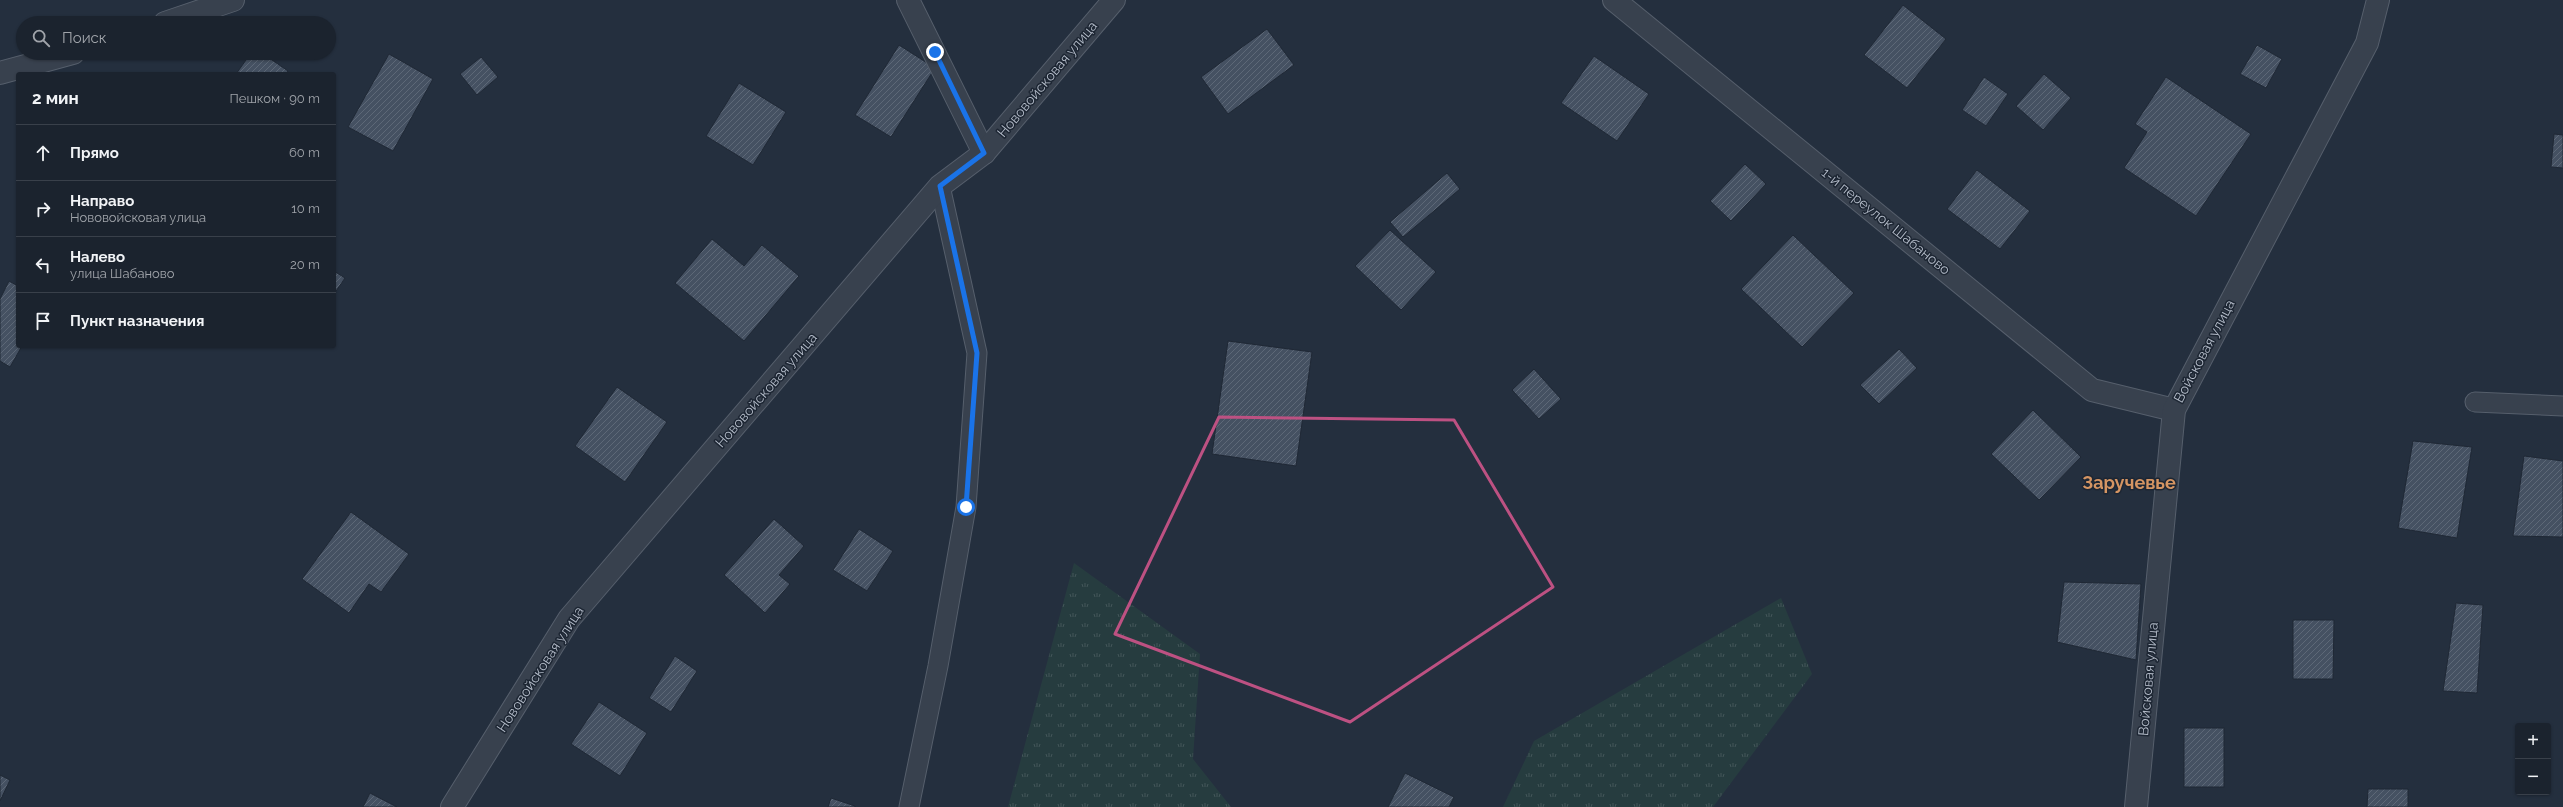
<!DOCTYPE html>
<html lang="ru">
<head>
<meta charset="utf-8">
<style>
  :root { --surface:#1b232e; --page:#242b36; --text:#f1f3f6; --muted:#a0a4aa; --line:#39404a }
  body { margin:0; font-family:Raleway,sans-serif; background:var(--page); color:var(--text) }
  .controls { position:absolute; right:12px; bottom:12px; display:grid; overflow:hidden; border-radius:4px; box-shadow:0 1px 3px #0004 }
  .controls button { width:36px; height:36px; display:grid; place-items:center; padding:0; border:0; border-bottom:1px solid var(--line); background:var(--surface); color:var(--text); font:20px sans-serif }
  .stop { position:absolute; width:12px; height:12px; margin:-9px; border:3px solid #1a73e8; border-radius:50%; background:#fff }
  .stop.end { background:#1a73e8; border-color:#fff; box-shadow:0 1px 4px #0008 }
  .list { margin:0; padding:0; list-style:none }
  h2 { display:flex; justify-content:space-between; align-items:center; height:52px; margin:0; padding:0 16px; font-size:17px }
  h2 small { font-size:13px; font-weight:400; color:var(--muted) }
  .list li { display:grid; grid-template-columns:26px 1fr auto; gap:12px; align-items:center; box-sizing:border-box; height:56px; padding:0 16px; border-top:1px solid var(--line) }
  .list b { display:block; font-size:15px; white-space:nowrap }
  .list p { margin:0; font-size:13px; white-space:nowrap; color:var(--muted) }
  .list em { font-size:13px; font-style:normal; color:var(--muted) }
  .icon { flex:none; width:22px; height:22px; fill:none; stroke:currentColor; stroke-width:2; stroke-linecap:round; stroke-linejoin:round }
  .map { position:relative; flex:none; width:2563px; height:807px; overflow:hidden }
  .search { position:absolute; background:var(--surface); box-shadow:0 1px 3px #0004; left:16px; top:16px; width:320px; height:44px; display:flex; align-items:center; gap:10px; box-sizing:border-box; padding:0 14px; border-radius:22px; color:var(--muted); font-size:15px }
  .panel { position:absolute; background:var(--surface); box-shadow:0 1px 3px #0004; left:16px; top:72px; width:320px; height:276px; border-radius:4px }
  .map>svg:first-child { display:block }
  .grass { fill:url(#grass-tufts) }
  .building { fill:url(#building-hatch); stroke:#1f2835 }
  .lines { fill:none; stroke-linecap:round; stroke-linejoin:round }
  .service-casing { stroke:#565f6c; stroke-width:21 }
  .minor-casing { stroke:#565f6c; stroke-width:24 }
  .service { stroke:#38414e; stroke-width:19 }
  .minor { stroke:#38414e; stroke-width:22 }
  .route { stroke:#1a73e8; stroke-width:5 }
  .marked { fill:none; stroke:#bd5182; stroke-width:3; stroke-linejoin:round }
  .labels { text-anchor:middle; stroke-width:3; stroke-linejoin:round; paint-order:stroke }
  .street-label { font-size:14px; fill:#b4bcc9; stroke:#1d2633 }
  .district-label { font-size:18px; font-weight:bold; fill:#d59563; stroke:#1d2633 }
</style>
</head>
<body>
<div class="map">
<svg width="2563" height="807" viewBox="0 0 2563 807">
  <defs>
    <pattern id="grass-tufts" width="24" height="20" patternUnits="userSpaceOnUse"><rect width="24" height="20" fill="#263c3f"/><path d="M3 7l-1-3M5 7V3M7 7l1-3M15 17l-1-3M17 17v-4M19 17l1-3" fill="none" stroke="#435659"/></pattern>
    <pattern id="building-hatch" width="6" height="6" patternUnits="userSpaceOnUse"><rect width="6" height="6" fill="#455162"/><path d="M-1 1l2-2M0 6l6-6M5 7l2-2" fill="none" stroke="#5d6877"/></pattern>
  </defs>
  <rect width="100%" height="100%" fill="#242f3e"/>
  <!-- grass -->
  <g class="grass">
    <path d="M1074,563L1200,654L1193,759L1231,807H1008Z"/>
    <path d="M1781,598L1812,674L1713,807H1503L1534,741Z"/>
  </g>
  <!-- building -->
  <g class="building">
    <path d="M1903,5L1946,39L1907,88L1864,55Z"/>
    <path d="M1267,29L1294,65L1228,114L1201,77Z"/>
    <path d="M899,45L935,68L891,137L855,115Z"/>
    <path d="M2257,45L2282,59L2266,88L2240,74Z"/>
    <path d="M251,53H262L288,71L286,74H236Z"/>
    <path d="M389,54L433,79L393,151L348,127Z"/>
    <path d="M1594,56L1649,94L1617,141L1561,103Z"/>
    <path d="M481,57L498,77L477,95L460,74Z"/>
    <path d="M2044,74L2071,98L2043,130L2016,106Z"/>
    <path d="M1984,77L2008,94L1986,126L1962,110Z"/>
    <path d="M2166,77L2251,134L2196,216L2124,168L2147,132L2135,124Z"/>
    <path d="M739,83L786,112L753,165L706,136Z"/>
    <path d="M2554,134L2563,135V168L2551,167Z"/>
    <path d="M1745,164L1766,184L1731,221L1710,201Z"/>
    <path d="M1977,170L2030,211L2000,249L1947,209Z"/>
    <path d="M1447,173L1460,189L1403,237L1390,222Z"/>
    <path d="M1390,230L1436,272L1401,310L1355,266Z"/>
    <path d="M1793,235L1854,293L1802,347L1741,289Z"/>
    <path d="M712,239L744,266L762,245L799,276L744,341L675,283Z"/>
    <path d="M334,271L345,278L334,294Z"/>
    <path d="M9,281L18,286V346H22L10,367L0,361V299Z"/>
    <path d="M1228,341L1312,352L1296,466L1212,454Z"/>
    <path d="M1899,349L1917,368L1879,404L1860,385Z"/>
    <path d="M1534,369L1561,399L1539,419L1512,390Z"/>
    <path d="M617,387L667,422L625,482L575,446Z"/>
    <path d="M2033,410L2081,457L2039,500L1991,454Z"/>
    <path d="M2413,441L2472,447L2457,538L2398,528Z"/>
    <path d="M2524,456L2563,461V537L2513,536Z"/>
    <path d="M351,512L409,554L381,592L369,584L349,613L302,579Z"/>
    <path d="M774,519L804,546L779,575L790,584L765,613L724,575Z"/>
    <path d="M859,529L893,551L867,591L833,570Z"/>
    <path d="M2064,582L2141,584L2136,660L2057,642Z"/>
    <path d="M2456,603L2483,605L2477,693L2443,691Z"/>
    <path d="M2293,620H2334L2333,679H2293Z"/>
    <path d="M675,656L697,671L671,712L649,698Z"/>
    <path d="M599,702L647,733L620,776L571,744Z"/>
    <rect x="2184" y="728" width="40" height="59"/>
    <path d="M1405,773L1454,797L1449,807H1388Z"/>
    <path d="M0,775L10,780L0,801Z"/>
    <path d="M2368,789H2408V807H2367Z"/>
    <path d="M370,793L397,807H363Z"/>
    <path d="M831,798L855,806V807H828Z"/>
  </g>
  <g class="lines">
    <!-- service casing -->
    <g class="service-casing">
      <g id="service">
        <path d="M2475,402L2563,406"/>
        <path d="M909,807L938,666L966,507L977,353L940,186"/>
      </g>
    </g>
    <!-- minor casing -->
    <g class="minor-casing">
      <g id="minor">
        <path d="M908,0L984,153"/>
        <path d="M1614,0L2092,390L2174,410"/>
        <path d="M165,23L233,0"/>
        <path d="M0,73L73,53"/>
        <path d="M452,807L569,619L940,186L984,153L1114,0"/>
        <path d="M2136,807L2174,410L2367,43L2378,0"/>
      </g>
    </g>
    <!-- service -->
    <use href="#service" class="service"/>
    <!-- minor -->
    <use href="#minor" class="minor"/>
  </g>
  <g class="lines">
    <!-- route -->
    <path class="route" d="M935,52L984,153L940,186L977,353L966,507"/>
  </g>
  <!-- marked area -->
  <path class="marked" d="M1219,417L1454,420L1553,587L1350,722L1115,634Z"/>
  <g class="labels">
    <!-- street labels -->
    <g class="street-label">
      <text transform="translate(1047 79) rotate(-50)" y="5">Нововойсковая улица</text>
      <text transform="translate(1886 221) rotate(39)" y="5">1-й переулок Шабаново</text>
      <text transform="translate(2204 351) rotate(-62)" y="5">Войсковая улица</text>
      <text transform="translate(766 390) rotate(-49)" y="5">Нововойсковая улица</text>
      <text transform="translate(540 669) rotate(-57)" y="5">Нововойсковая улица</text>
      <text transform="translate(2148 679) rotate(-85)" y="5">Войсковая улица</text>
    </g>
    <!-- district labels -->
    <g class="district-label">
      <text x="2129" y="489">Заручевье</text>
    </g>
  </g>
</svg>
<div class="controls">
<button>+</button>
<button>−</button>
</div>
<div class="stop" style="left:966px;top:507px"></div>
<div class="stop end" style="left:935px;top:52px"></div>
<div class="search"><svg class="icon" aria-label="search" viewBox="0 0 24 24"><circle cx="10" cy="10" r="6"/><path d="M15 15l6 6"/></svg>Поиск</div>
<section class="panel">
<h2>2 мин<small>Пешком · 90 m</small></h2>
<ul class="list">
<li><svg class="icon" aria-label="ahead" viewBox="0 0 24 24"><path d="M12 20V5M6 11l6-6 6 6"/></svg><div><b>Прямо</b></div><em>60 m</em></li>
<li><svg class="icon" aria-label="right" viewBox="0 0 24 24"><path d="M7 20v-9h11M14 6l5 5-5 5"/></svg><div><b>Направо</b><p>Нововойсковая улица</p></div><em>10 m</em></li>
<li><svg class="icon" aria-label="left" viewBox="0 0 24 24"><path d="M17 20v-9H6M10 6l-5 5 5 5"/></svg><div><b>Налево</b><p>улица Шабаново</p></div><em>20 m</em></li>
<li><svg class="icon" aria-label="arrive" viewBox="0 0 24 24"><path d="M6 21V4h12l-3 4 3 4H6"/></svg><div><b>Пункт назначения</b></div></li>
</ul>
</section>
</div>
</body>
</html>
